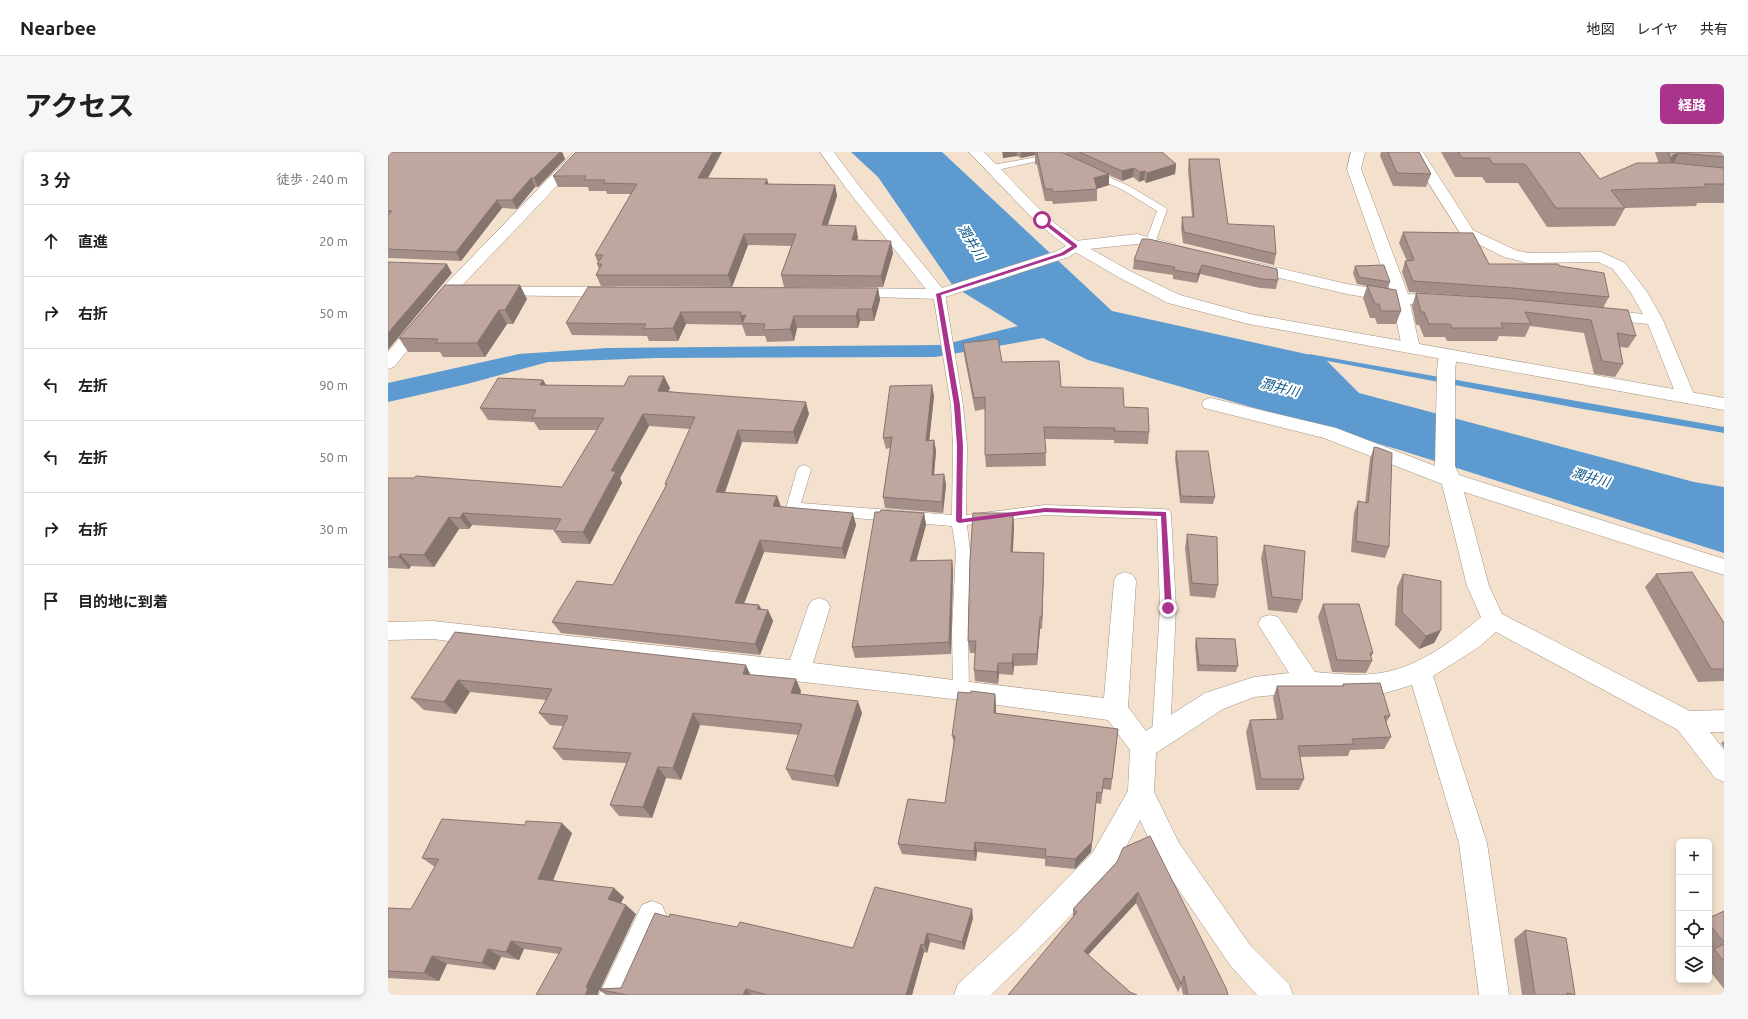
<!DOCTYPE html>
<html lang="ja">
<head>
<meta charset="utf-8">
<style>
  :root { --surface:#fff; --page:#f6f6f6; --text:#202124; --muted:#757577; --line:#e0e0e0; --accent:#aa348c }
  body { margin:0; font-family:Ubuntu,"Noto Sans JP",sans-serif; background:var(--page); color:var(--text) }
  .controls { position:absolute; right:12px; bottom:12px; display:grid; overflow:hidden; border-radius:6px; box-shadow:0 2px 6px #0003 }
  .controls button { width:36px; height:36px; display:grid; place-items:center; padding:0; border:0; border-bottom:1px solid var(--line); background:var(--surface); color:var(--text); font:20px sans-serif }
  .stop { position:absolute; width:12px; height:12px; margin:-9px; border:3px solid #aa348c; border-radius:50%; background:#fff }
  .stop.end { background:#aa348c; border-color:#fff; box-shadow:0 1px 4px #0008 }
  .list { margin:0; padding:0; list-style:none }
  h2 { display:flex; justify-content:space-between; align-items:center; height:52px; margin:0; padding:0 16px; font-size:17px }
  h2 small { font-size:13px; font-weight:400; color:var(--muted) }
  .list li { display:grid; grid-template-columns:26px 1fr auto; gap:12px; align-items:center; box-sizing:border-box; height:72px; padding:0 16px; border-top:1px solid var(--line) }
  .list b { display:block; font-size:15px; white-space:nowrap }
  .list em { font-size:13px; font-style:normal; color:var(--muted) }
  .icon { flex:none; width:22px; height:22px; fill:none; stroke:currentColor; stroke-width:2; stroke-linecap:round; stroke-linejoin:round }
  .map { position:relative; flex:none; width:1336px; height:843px; overflow:hidden; border-radius:6px }
  header { display:flex; align-items:center; gap:24px; box-sizing:border-box; height:56px; padding:0 20px; background:var(--surface); border-bottom:1px solid var(--line) }
  header strong { font-size:19px }
  nav { display:flex; gap:22px; margin-inline-start:auto; font-size:14px }
  .intro { display:flex; align-items:center; justify-content:space-between; box-sizing:border-box; height:96px; padding:0 24px }
  h1 { margin:0; font-size:28px }
  .button { padding:10px 18px; border-radius:6px; background:var(--accent); color:#fff; font-size:14px; font-weight:700 }
  main { display:flex; gap:24px; padding:0 24px }
  aside { flex:1; background:var(--surface); border-radius:6px; box-shadow:0 2px 6px #0003 }
  .map>svg:first-child { display:block }
  .water { fill:#5c9acf }
  .lines { fill:none; stroke-linecap:round; stroke-linejoin:round }
  .stream { fill:#5c9acf; fill-rule:evenodd }
  .service-casing { stroke:#a39281; stroke-width:1 }
  .minor-casing { stroke:#a39281; stroke-width:1 }
  .tertiary-casing { stroke:#a39281; stroke-width:1 }
  .service { fill:#fff; fill-rule:evenodd }
  .minor { fill:#fff; fill-rule:evenodd }
  .tertiary { fill:#fff; fill-rule:evenodd }
  .wall { fill:#a48f88 }
  .shaded-wall { fill:#86746f }
  .building { fill:#bfa69e; stroke:#86746f }
  .route { fill:#aa348c }
  .labels { text-anchor:middle; stroke-width:4; stroke-linejoin:round; paint-order:stroke }
  .water-label { font-size:13px; font-style:italic; fill:#055184; stroke:#fff }
</style>
</head>
<body>
<header>
<strong>Nearbee</strong>
<nav><a>地図</a><a>レイヤ</a><a>共有</a></nav>
</header>
<div class="intro"><h1>アクセス</h1><a class="button">経路</a></div>
<main>
<aside>
<h2>3 分<small>徒歩 · 240 m</small></h2>
<ul class="list">
<li><svg class="icon" aria-label="ahead" viewBox="0 0 24 24"><path d="M12 20V5M6 11l6-6 6 6"/></svg><div><b>直進</b></div><em>20 m</em></li>
<li><svg class="icon" aria-label="right" viewBox="0 0 24 24"><path d="M7 20v-9h11M14 6l5 5-5 5"/></svg><div><b>右折</b></div><em>50 m</em></li>
<li><svg class="icon" aria-label="left" viewBox="0 0 24 24"><path d="M17 20v-9H6M10 6l-5 5 5 5"/></svg><div><b>左折</b></div><em>90 m</em></li>
<li><svg class="icon" aria-label="left" viewBox="0 0 24 24"><path d="M17 20v-9H6M10 6l-5 5 5 5"/></svg><div><b>左折</b></div><em>50 m</em></li>
<li><svg class="icon" aria-label="right" viewBox="0 0 24 24"><path d="M7 20v-9h11M14 6l5 5-5 5"/></svg><div><b>右折</b></div><em>30 m</em></li>
<li><svg class="icon" aria-label="arrive" viewBox="0 0 24 24"><path d="M6 21V4h12l-3 4 3 4H6"/></svg><div><b>目的地に到着</b></div></li>
</ul>
</aside>
<div class="map">
<svg width="1336" height="843" viewBox="0 0 1336 843">
  <rect width="100%" height="100%" fill="#f3e1ce"/>
  <!-- water -->
  <path class="water" d="M463,0H554L724,159L936,206L971,241L1306,330L1336,335V401L1012,298L700,208L655,186L547,205L268,206L160,210L79,232L0,250V231L131,202L219,196L554,193L630,174L565,134L490,25Z"/>
  <g class="lines">
    <!-- stream -->
    <path class="stream" d="M921,202L1336,275V281L1189,256L924,206L920,204Z"/>
    <!-- service casing -->
    <g class="service-casing">
      <g id="service">
        <path d="M665,0H675L679,6L741,34L778,56L779,58L767,91L763,92L758,89L769,59L735,38L673,10L669,5L604,19L599,16L604,13L666,2Z"/>
        <path d="M551,139L557,142L575,253L579,294L578,363L657,353L776,357L781,358L783,362L788,456L782,583L779,588L773,591L767,588L764,583L772,456L769,367L657,363L579,373L582,399L580,478L581,538L579,543L573,545L567,543L565,538L564,478L568,399L564,374L405,361L400,360L398,356L409,318L411,315L416,313L421,315L423,318L413,351L564,363L565,294L563,253L545,142Z"/>
      </g>
    </g>
    <!-- minor casing -->
    <g class="minor-casing">
      <g id="minor">
        <path d="M186,0H201L65,143L6,215L0,217V200L53,137Z"/>
        <path d="M432,0H446L468,30L554,136L669,99L687,89L749,82L787,92L790,95L787,98L782,100L749,92L691,98L681,105L551,147L454,144L452,141L454,138L460,136L538,137L458,36Z"/>
        <path d="M963,0H977L973,17L1020,142L1056,144L1062,145L1064,149L1062,153L1056,154L1022,152L1032,196L1029,200L1023,201L1017,200L1014,196L1005,150L959,142L854,117L852,114L854,111L860,109L959,132L1002,139L959,17Z"/>
        <path d="M1021,0H1035L1085,78L1127,98L1140,101L1213,100L1237,111L1259,140L1275,168L1307,245L1305,249L1298,251L1291,249L1289,245L1260,172L1212,167L1206,166L1204,162L1206,158L1212,157L1255,162L1243,141L1225,117L1210,110L1140,111L1116,105L1074,84Z"/>
        <path d="M106,135H226L232,137L234,140L232,143L226,145L100,143L98,140L100,137Z"/>
        <path d="M1060,198L1066,199L1069,203L1067,218V314L1071,323L1336,407V423L1076,340L1101,434L1114,462L1302,559L1336,558V580H1322L1336,598V630L1327,626L1290,578L1108,480L1091,495L1045,524L1099,691L1121,843H1091L1071,691L1024,533L997,541L960,543L920,540L866,545L835,557L768,601L766,640L791,691L862,793L901,832L905,843H869L842,813L771,709L752,668L725,720L649,798L603,843H566L570,832L629,778L705,700L740,639L742,598L720,568L573,548L84,492L45,487L0,488V470L45,469L402,508L420,455L423,449L431,446L439,449L442,455L425,511L716,546L726,429L729,423L737,420L745,423L748,429L740,555L758,579L817,541L866,525L901,521L870,472L874,465L882,463L890,465L927,520C950,522 975,525 998,520C1033,513 1066,488 1093,465L1079,434L1054,332L936,286L816,256L814,252L816,248L823,246L948,276L1047,314L1049,218L1051,203L1054,199Z"/>
        <path d="M264,749L274,753L278,763L242,843H211L254,753Z"/>
      </g>
    </g>
    <!-- tertiary casing -->
    <g class="tertiary-casing">
      <path id="tertiary" d="M581,0H596L659,65L692,91L744,120L792,143L862,162L1336,246V258L861,172L780,151L732,126L682,97L649,71Z"/>
    </g>
    <!-- service -->
    <use href="#service" class="service"/>
    <!-- minor -->
    <use href="#minor" class="minor"/>
    <!-- tertiary -->
    <use href="#tertiary" class="tertiary"/>
  </g>
  <!-- wall -->
  <g class="wall">
    <path d="M0,0H174L177,7L150,35H147L129,57L114,56L73,109L0,106Z"/>
    <path d="M614,0H673L678,2L676,0H774L788,12L787,22L758,31L756,28L751,30L745,25L734,29L721,23V33L709,37V49L665,52L664,49H657L649,13L647,12V3L633,6L629,4L615,6Z"/>
    <path d="M993,0H1031L1043,22L1038,35L1005,34L992,4Z"/>
    <path d="M1053,0H1191L1212,27L1269,11L1270,9L1267,0H1336V51H1309L1308,54L1237,56L1227,74L1159,75L1130,31H1098L1094,25H1067Z"/>
    <path d="M801,7L840,72L888,102L886,113L795,91L793,76L794,65H804L800,18Z"/>
    <path d="M165,24L320,26L381,32L447,33L449,44L440,73L470,85L469,89L505,101L495,135H396L393,123L403,94L360,93L344,135L213,134L208,123L211,117L209,112L210,111L207,103L243,42H219L218,39H201L200,35H170Z"/>
    <path d="M1015,80L1101,112L1172,114L1221,145L1215,156L1248,184L1240,196L1232,195L1235,212L1227,225L1206,222L1196,181L1142,174L1137,185L1111,184L1109,189H1059L1057,185H1036L1031,173H1028L1024,154L1028,141L1113,146L1021,140L1014,120L1017,109H1019L1011,91Z"/>
    <path d="M754,87L890,128L888,137L872,136L812,122L809,131L785,127V123L745,117L746,108Z"/>
    <path d="M967,114L1002,130L1000,136L1013,159L1008,172H989L987,166H982L975,146L979,134L969,132L965,121Z"/>
    <path d="M490,136L492,148L486,169H472L470,176H409L406,189L379,190L377,184H358L354,173L298,172L290,189H261L259,184L184,183L178,171Z"/>
    <path d="M139,147L125,172H119L97,205H55L52,200H20L11,186Z"/>
    <path d="M575,191L614,210L673,235L736,255L761,280L760,292L726,291V288L657,287L658,314L598,315L597,303V257L587,259L576,203Z"/>
    <path d="M155,228L158,233L282,236L280,239L421,262L409,292L354,290L337,340L389,344L393,355L468,373L457,407L376,400L356,451L371,453L374,458H380L385,469L372,503L173,481L164,470L225,433L278,334L277,332L302,277L261,274L232,326L234,331L202,392L174,391L166,379L167,378L84,373L81,377H71L46,415L23,414L21,417L0,416V326L174,335L209,278H151L146,270L100,268L92,256Z"/>
    <path d="M546,244L541,289L546,288L548,299L546,323L556,322L558,333L555,361L497,356L495,345L502,296L498,297L495,286Z"/>
    <path d="M986,295L1001,395L997,406L963,400L966,361L970,349L977,351L982,307Z"/>
    <path d="M788,299L827,345L825,352L792,351L787,306Z"/>
    <path d="M536,361L538,373L528,409L564,408L565,420L563,502L467,506L464,495Z"/>
    <path d="M625,361L626,374L625,400L656,401L654,477H652L649,513L626,514L625,523L611,522L610,532L587,529L586,518L587,501H582L580,489Z"/>
    <path d="M799,382L830,433L827,446L802,444L797,396Z"/>
    <path d="M876,393L914,448L909,461L880,458L873,406Z"/>
    <path d="M1015,422L1053,478L1046,491L1031,497L1007,473L1009,435Z"/>
    <path d="M1268,422L1336,471V529L1310,530L1257,435Z"/>
    <path d="M935,452L985,501L983,505L984,509L978,521L944,520L930,465Z"/>
    <path d="M67,480L363,523L413,539L412,542L474,561L450,635L404,628L398,617L411,583L312,573L293,628L278,626L264,666L231,664L222,653L238,611L175,608L165,596L175,574L162,573L151,561L158,548L82,540L68,562L36,558L23,546Z"/>
    <path d="M808,486L850,514L848,520L809,519L807,493Z"/>
    <path d="M955,532L1002,564L998,571L1003,585L996,597L962,598L960,604L912,605L916,627L911,638H868L858,580L862,568L889,567L885,546L889,534H954Z"/>
    <path d="M607,542L608,554V561L730,577L723,638L715,637L713,652L708,651L703,700L687,717L657,714V707L589,700L588,709L514,702L510,692L557,651L566,591L564,584Z"/>
    <path d="M1336,589V596L1333,591Z"/>
    <path d="M184,681L165,728L236,745L233,751L248,762L212,837L233,836L281,765L349,775L465,796L585,766L576,798L542,790L539,801L536,800L524,843H218L211,838L210,842L171,802L136,797L131,808L113,805L107,818L59,812L51,829L0,826V756L23,757L47,715L34,706Z"/>
    <path d="M729,710L840,843H795L793,834L790,840L748,751L700,803L742,840L620,843L685,766V757Z"/>
    <path d="M1336,759V837L1321,818V766Z"/>
    <path d="M1137,778L1187,843H1134L1126,787Z"/>
  </g>
  <!-- shaded-wall -->
  <g class="shaded-wall">
    <path d="M172,0H174L177,7L150,35L146,26Z"/>
    <path d="M325,0H334L314,37L310,26Z"/>
    <path d="M615,0H629V4L615,6Z"/>
    <path d="M633,0H658L649,1H647V3L633,6Z"/>
    <path d="M1291,1L1281,20L1285,11L1283,8L1276,21H1275L1285,3Z"/>
    <path d="M788,12L787,22L758,31L759,21Z"/>
    <path d="M746,16L745,25L734,29V19Z"/>
    <path d="M757,19L756,28L751,30L752,20Z"/>
    <path d="M721,22V33L708,37L706,26Z"/>
    <path d="M143,26L147,35L129,57L124,48Z"/>
    <path d="M379,27L382,38L377,32Z"/>
    <path d="M447,33L449,44L436,84L434,73Z"/>
    <path d="M109,48L114,56L73,109L68,100Z"/>
    <path d="M468,74L470,85L466,100L464,88Z"/>
    <path d="M356,82L360,93L344,135L340,123Z"/>
    <path d="M503,89L505,101L495,135L493,124Z"/>
    <path d="M59,112L64,121L0,198V181Z"/>
    <path d="M814,113L812,122L809,131L810,122Z"/>
    <path d="M132,133L139,147L125,172L117,158Z"/>
    <path d="M490,136L492,148L486,169L484,157Z"/>
    <path d="M470,157L472,169L470,176L468,164Z"/>
    <path d="M111,158L119,172L97,205L89,191Z"/>
    <path d="M293,160L298,172L290,189L285,176Z"/>
    <path d="M358,163L354,171L356,176L352,164Z"/>
    <path d="M406,164L409,176L406,189L402,177Z"/>
    <path d="M276,224L282,236L275,251L270,239Z"/>
    <path d="M155,228L162,240L152,233Z"/>
    <path d="M544,233L546,244L540,300L538,289Z"/>
    <path d="M418,250L421,262L409,292L405,280Z"/>
    <path d="M255,262L261,274L232,326L234,331L202,392L195,380L223,319Z"/>
    <path d="M350,278L354,290L333,352L328,340Z"/>
    <path d="M546,288L548,299L545,334L544,323Z"/>
    <path d="M556,322L558,333L555,361L554,350Z"/>
    <path d="M389,344L393,355L385,354Z"/>
    <path d="M75,361L84,373L81,377L72,366Z"/>
    <path d="M465,361L468,373L457,407L454,396Z"/>
    <path d="M536,361L538,373L525,421L522,409Z"/>
    <path d="M625,361L626,374L624,412L623,400Z"/>
    <path d="M61,365L71,377L46,415L36,403Z"/>
    <path d="M372,388L376,400L352,462L347,451Z"/>
    <path d="M656,401V413L654,477V465Z"/>
    <path d="M12,402L23,414L21,417L11,405Z"/>
    <path d="M564,408L565,420L563,502L561,490Z"/>
    <path d="M371,453L376,464L369,457Z"/>
    <path d="M380,458L385,469L372,503L367,492Z"/>
    <path d="M652,465V477L649,513V502Z"/>
    <path d="M1053,478L1046,491L1031,497L1038,484Z"/>
    <path d="M625,502L626,514L625,523L624,511Z"/>
    <path d="M610,511L611,522L610,532L609,520Z"/>
    <path d="M358,513L364,526L355,522Z"/>
    <path d="M408,527L413,539L409,553L403,541Z"/>
    <path d="M70,528L82,540L68,562L56,550Z"/>
    <path d="M607,542L608,554L607,572L606,561Z"/>
    <path d="M470,549L474,561L450,635L446,624Z"/>
    <path d="M305,561L312,573L293,628L285,616Z"/>
    <path d="M270,615L278,626L264,666L255,655Z"/>
    <path d="M709,640L703,700L687,717V707Z"/>
    <path d="M174,671L184,681L162,736L150,727Z"/>
    <path d="M587,690L589,700L588,709L586,699Z"/>
    <path d="M226,736L236,745L230,756L220,747Z"/>
    <path d="M750,740L748,751L695,808L696,799Z"/>
    <path d="M238,753L248,762L212,838L209,837L211,838L210,842V843H197L198,835Z"/>
    <path d="M584,757L585,766L576,798L574,790Z"/>
    <path d="M539,781L542,790L539,801L536,793Z"/>
    <path d="M123,789L136,797L131,808L118,800Z"/>
    <path d="M533,792L536,800L524,843H518Z"/>
    <path d="M100,797L113,805L107,818L94,811Z"/>
    <path d="M44,804L59,812L51,829L36,821Z"/>
    <path d="M358,837L363,843H355Z"/>
  </g>
  <!-- building -->
  <g class="building">
    <path d="M0,0H172L146,26H143L124,48H109L68,100L0,97V63L4,59H0Z"/>
    <path d="M188,0H325L310,26L379,27L377,32L447,33L434,73L468,74L464,88L503,89L493,124L393,123L408,82H356L340,123H208L214,112H209L215,103H207L249,32L215,31L217,28H196L198,24H165Z"/>
    <path d="M650,0H673L721,22L706,26L709,37L665,40L664,37H657L649,1H647Z"/>
    <path d="M691,0H774L788,12L759,21L757,19L752,20L746,16L734,19Z"/>
    <path d="M1000,0H1031L1043,22L1009,21Z"/>
    <path d="M1070,0H1191L1212,27L1249,11H1285L1283,8L1286,11L1336,16V32H1316L1319,35L1223,38L1237,56H1168L1137,12H1105L1101,6H1074Z"/>
    <path d="M1280,0H1336V5L1291,1L1285,3L1283,7Z"/>
    <path d="M801,7H831L840,72L886,74L888,102L796,80L794,65H806Z"/>
    <path d="M1015,80L1085,81L1101,112H1170L1172,114L1216,121L1221,145L1125,136L1025,129L1017,109L1026,108Z"/>
    <path d="M754,87H761L889,117L890,128L874,127L814,113L810,122L786,118L787,115L746,108Z"/>
    <path d="M0,110L59,112L0,181Z"/>
    <path d="M996,113L1002,130L971,125L967,114Z"/>
    <path d="M57,133H132L117,158H111L89,191H47L50,187L11,186Z"/>
    <path d="M979,133L1008,138L1013,159H993L991,152H987Z"/>
    <path d="M200,135L490,136L484,157H470L468,164H406L402,177L375,178L377,172L354,171L358,163L352,164L353,160H293L285,176L255,177L258,172L178,171Z"/>
    <path d="M1028,141L1126,147L1240,158L1248,184L1229,181L1235,212L1214,209L1203,168L1137,160L1143,172L1113,171L1115,176H1064L1062,172H1041L1036,160H1033Z"/>
    <path d="M610,187L614,210L671,209L673,235L735,236L736,255L760,256L761,280L726,279L727,276L656,275L658,301L597,303V245L586,246L575,191Z"/>
    <path d="M241,224H276L270,239L418,250L405,280L350,278L328,340L389,344L385,354L465,361L454,396L372,388L347,451L371,453L369,457L380,458L367,492L164,470L189,429L225,433L279,332H277L307,265L255,262L223,319H228L195,380L166,379L173,367L75,361L72,366L61,365L36,403L12,402L11,405H0V326H26L28,324L174,335L216,266H144L148,258L92,256L110,226L155,228L152,233L236,234Z"/>
    <path d="M544,233L538,289L546,288L544,323L556,322L554,350L495,345L504,285L495,286L502,234Z"/>
    <path d="M986,295L991,296L1004,301L1001,395L968,389L970,349L980,351Z"/>
    <path d="M788,299H820L827,345L793,344Z"/>
    <path d="M493,358L536,361L522,409L564,408L561,490L464,495L487,360H492Z"/>
    <path d="M585,361H625L623,400L656,401L654,465H652L649,502H625L624,511H610L609,520L586,518L588,489H580L582,408Z"/>
    <path d="M799,382L829,385L830,433L804,431Z"/>
    <path d="M876,393L917,399L914,448L884,445Z"/>
    <path d="M1304,420L1336,471V517H1323L1268,422Z"/>
    <path d="M1015,422L1053,429V478L1038,484L1014,460Z"/>
    <path d="M935,452H971L985,501H982L984,509L949,508Z"/>
    <path d="M67,480L358,513L355,522L408,527L403,541L470,549L446,624L398,617L414,572L305,561L285,616L270,615L255,655L222,653L243,601L165,596L180,564L151,561L164,537L70,528L56,550L23,546Z"/>
    <path d="M808,486L847,487L850,514L811,513Z"/>
    <path d="M992,531L1002,564H996L1003,585L964,587L966,592L910,594L916,627H873L862,568L895,567L889,534H956L955,532Z"/>
    <path d="M583,539L607,542L606,561L730,577L724,627L716,626L714,641L709,640L704,690L687,707L657,704L658,697L587,690L586,699L510,692L520,647L557,651L567,584H564L570,540L583,541Z"/>
    <path d="M54,667L137,673L138,669L174,671L150,727L226,736L220,747L238,753L198,835L200,837L197,843H148L174,796L123,789L118,800L100,797L94,811L44,804L36,821L0,819V756L23,757L51,707L34,706Z"/>
    <path d="M762,684L838,836L840,843H800L796,824L793,832L750,740L696,799L742,840L749,843H620L689,760L685,757L729,710L735,696Z"/>
    <path d="M487,735L584,757L574,790L539,781L536,793L533,792L518,843H379L358,837L355,843H239L209,837L233,836L267,761L281,765L282,762L349,775L352,770L465,796Z"/>
    <path d="M1336,759V790L1321,772V766Z"/>
    <path d="M1137,778L1178,786L1187,843L1179,841V843H1147Z"/>
    <path d="M1336,792V809L1326,797Z"/>
  </g>
  <!-- route -->
  <path class="route" d="M652,67H655L689,93V95L676,103L553,143L572,253L575,294L574,367L657,356L778,360L784,456L780,459L777,456L773,364L657,360L571,371L568,369L569,294L566,253L548,142L673,101L684,94L652,69Z"/>
  <g class="labels">
    <!-- water labels -->
    <g class="water-label">
      <text transform="translate(584 90) rotate(58)" y="5">潤井川</text>
      <text transform="translate(892 235) rotate(14)" y="5">潤井川</text>
      <text transform="translate(1203 325) rotate(16)" y="5">潤井川</text>
    </g>
  </g>
</svg>
<div class="controls">
<button>+</button>
<button>−</button>
<button><svg class="icon" aria-label="locate" viewBox="0 0 24 24"><circle cx="12" cy="12" r="6"/><path d="M12 2v4M12 18v4M2 12h4M18 12h4"/></svg></button>
<button><svg class="icon" aria-label="layers" viewBox="0 0 24 24"><path d="M12 4l9 5-9 5-9-5zM3 14l9 5 9-5"/></svg></button>
</div>
<div class="stop" style="left:654px;top:68px"></div>
<div class="stop end" style="left:780px;top:456px"></div>
</div>
</main>
</body>
</html>
